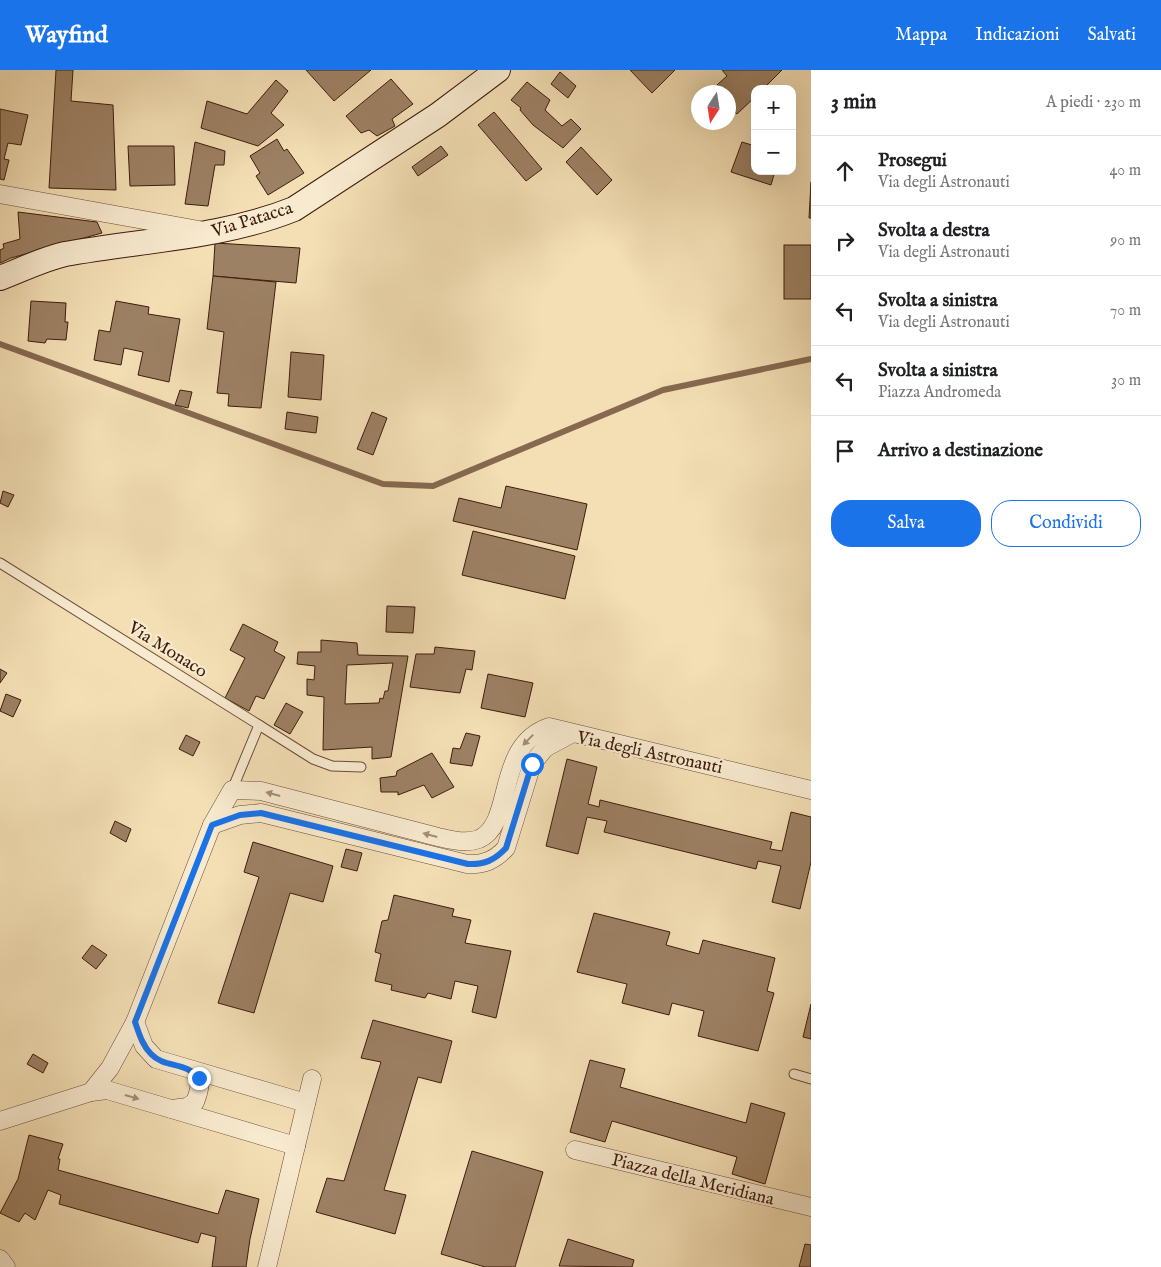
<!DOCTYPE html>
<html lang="it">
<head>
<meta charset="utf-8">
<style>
  :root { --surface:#fff; --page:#f6f6f6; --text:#202124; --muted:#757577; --line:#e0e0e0; --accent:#1a73e8 }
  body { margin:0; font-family:"IM FELL English",serif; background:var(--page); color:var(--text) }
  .controls { position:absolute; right:15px; top:15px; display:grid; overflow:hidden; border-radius:10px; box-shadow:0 5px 20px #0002 }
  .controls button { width:45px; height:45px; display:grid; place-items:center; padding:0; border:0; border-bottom:1px solid var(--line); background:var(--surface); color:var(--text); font:25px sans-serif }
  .compass { position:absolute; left:691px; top:15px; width:45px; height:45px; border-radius:50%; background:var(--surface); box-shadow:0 5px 20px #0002; rotate:192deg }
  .stop { position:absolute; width:15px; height:15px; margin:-11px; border:4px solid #1a73e8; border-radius:50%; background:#fff }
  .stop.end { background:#1a73e8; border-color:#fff; box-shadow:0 1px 5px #0008 }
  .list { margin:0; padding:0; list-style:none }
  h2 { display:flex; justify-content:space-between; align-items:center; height:65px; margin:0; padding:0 20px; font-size:21px }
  h2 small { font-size:16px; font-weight:400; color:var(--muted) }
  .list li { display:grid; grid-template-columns:32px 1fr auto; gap:15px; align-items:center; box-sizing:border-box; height:70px; padding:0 20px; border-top:1px solid var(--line) }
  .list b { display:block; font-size:19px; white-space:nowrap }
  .list p { margin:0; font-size:16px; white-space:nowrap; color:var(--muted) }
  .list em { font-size:16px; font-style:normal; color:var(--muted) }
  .actions { display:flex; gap:10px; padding:15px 20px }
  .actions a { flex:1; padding:11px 0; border:1px solid var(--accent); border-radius:20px; text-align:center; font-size:18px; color:var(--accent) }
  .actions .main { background:var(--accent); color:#fff }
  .icon { flex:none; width:28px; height:28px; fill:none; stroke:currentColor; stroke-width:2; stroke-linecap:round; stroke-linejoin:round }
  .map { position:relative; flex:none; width:811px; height:1197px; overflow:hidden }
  header { display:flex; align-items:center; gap:30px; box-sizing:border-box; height:70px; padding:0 25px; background:var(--accent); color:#fff }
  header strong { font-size:24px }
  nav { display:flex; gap:28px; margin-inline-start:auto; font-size:18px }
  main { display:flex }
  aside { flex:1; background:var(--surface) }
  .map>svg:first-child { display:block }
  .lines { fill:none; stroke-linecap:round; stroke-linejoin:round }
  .stream { stroke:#86694f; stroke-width:6 }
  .building { fill:#9d8164; stroke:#3e1c0c; fill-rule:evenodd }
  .service-casing { stroke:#6c4d36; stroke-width:11 }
  .minor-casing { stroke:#6c4d36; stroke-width:19 }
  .secondary-casing { stroke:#3e1c0c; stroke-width:26 }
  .service { stroke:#f8eacf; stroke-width:9 }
  .minor { stroke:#f8eacf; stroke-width:18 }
  .secondary { stroke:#f8eacf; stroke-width:24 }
  .oneway { fill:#a48d77 }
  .route { stroke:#1a73e8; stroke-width:6 }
  .labels { text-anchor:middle; stroke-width:4.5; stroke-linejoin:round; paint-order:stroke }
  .street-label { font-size:18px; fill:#3e1c0c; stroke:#f8eacf }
</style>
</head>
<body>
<header>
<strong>Wayfind</strong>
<nav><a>Mappa</a><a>Indicazioni</a><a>Salvati</a></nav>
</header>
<main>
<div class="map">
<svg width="811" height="1197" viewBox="0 0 811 1197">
  <rect width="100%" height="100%" fill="#f4dfb5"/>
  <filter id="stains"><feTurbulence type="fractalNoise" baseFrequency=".004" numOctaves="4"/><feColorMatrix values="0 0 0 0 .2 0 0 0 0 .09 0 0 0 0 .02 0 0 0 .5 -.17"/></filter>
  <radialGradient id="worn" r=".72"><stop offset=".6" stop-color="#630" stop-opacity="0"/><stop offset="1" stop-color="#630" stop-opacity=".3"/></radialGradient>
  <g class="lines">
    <!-- stream -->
    <path class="stream" d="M0,274L383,414L433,416L663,320L811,289"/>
  </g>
  <!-- building -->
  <g class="building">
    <path d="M56,0H73L71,31L113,35L116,120L49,118Z"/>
    <path d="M306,0H371L334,31Z"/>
    <path d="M630,0H675L652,23Z"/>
    <path d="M722,0H782L763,19H755V27L737,44L728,37V22H722L724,20L717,15L727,6Z"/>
    <path d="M560,2L576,16L568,28L551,14Z"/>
    <path d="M391,9L413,34L392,49L395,56L377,66L369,60L361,63L346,46Z"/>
    <path d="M276,10L288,21L271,43L284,55L258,76L201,58L207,31L247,44Z"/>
    <path d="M527,12L550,30L545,40L562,56L571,49L581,59L563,78L533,55L520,40L521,38L511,30Z"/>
    <path d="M0,39L28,45L21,75L8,73L4,89L9,90L4,110L0,109Z"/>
    <path d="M494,42L542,99L526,111L478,55Z"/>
    <path d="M277,69L284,81L287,79L304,103L268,125L256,106L260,103L250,86Z"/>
    <path d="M195,72L225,81L224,95H215L208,136L185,134Z"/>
    <path d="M742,72L755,76V101H775L771,115L731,102Z"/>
    <path d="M128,76H174L175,115L130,116Z"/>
    <path d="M441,76L448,85L418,106L412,97Z"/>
    <path d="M581,77L612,110L597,125L566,92Z"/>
    <path d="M811,112V148H809Z"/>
    <path d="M18,142L97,152L102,163L11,188L0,193V180L4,178L3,174L20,169Z"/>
    <path d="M215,173L300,178L296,213L213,206Z"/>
    <rect x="784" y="175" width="27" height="54"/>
    <path d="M213,206L276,212L261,338L228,336L229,324L217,323L224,262L207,259Z"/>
    <path d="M31,231L66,233L65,252H68L66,270L47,269L45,273L28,271Z"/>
    <path d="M116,231L149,237L148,244L180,249L169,312L138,305L143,282L124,278L121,295L94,290L99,260L110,262Z"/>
    <path d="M291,282L324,285L321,330L288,327Z"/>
    <path d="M180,320L192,322L188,338L175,335Z"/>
    <path d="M287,342L318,347L316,363L285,359Z"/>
    <path d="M372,342L387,348L373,385L357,379Z"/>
    <path d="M506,416L587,434L577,480L453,451L459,428L501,438Z"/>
    <path d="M3,421L14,425L8,437L0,433Z"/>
    <path d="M473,461L575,486L565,529L462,505Z"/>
    <path d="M387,536L415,537L413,563L386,562Z"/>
    <path d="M243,554L278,572L274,581L285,587L264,629L256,626L249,641L225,628L245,588L230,580Z"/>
    <path d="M321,570L357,573L358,585L408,586L391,687L372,689V677L323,680L324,627L307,625V609L314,610L315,596L297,594L298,582H321ZM393,593L388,621H385L383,629L380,628L379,633L345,634L347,595Z"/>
    <path d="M435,577L475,581L472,600L466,599L460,623L410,617L416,584H434Z"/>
    <path d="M0,599L7,603L0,613Z"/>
    <path d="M488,604L533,613L525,647L481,638Z"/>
    <path d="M6,624L21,630L13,647L0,641Z"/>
    <path d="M286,633L303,642L290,664L274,655Z"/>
    <path d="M466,663L480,666L472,696L450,693L453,678L460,679Z"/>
    <path d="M186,665L200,672L193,686L179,679Z"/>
    <path d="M432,683L454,717L432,728L424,715L398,725V722H381L380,708L396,706L397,701Z"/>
    <path d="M567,689L597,697L588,734L599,737L600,730L772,772L770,779L782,781L791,742L811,747V792L800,839L772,832L781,796L758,791L756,799L604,762L607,751L587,747L578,784L546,776Z"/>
    <path d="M115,751L131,759L126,772L110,763Z"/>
    <path d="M253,772L333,796L323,832L290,823L254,943L218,933L259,807L244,802Z"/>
    <path d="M346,779L362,783L357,801L341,797Z"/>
    <path d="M394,825L454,839L452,846L471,850L465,873L511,881L496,948L472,942L478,916L455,911L451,929L428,923L425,928L391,920L392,915L375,911L381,884L375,882L382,851L388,850Z"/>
    <path d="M594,843L670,862L666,875L699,884L703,870L775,888L767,921L774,923L758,981L698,966L704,941L672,933L669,945L622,933L627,914L577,902Z"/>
    <path d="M92,875L107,885L96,899L82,888Z"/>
    <path d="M811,934V969L803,967Z"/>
    <path d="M373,950L452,971L441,1013L418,1007L384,1120L406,1125L395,1164L316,1142L327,1108L344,1111L381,992L361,988Z"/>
    <path d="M33,984L48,993L43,1003L27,994Z"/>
    <path d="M590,990L625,999L620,1017L746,1053L751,1033L785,1043L765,1114L732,1104L737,1087L612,1051L605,1072L570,1062Z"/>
    <path d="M29,1065L63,1074L58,1089H60L58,1100L218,1144L226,1120L259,1129L250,1169L246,1197H212L216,1167L201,1163L198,1173L59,1134L61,1125L48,1120L35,1150L25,1143L19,1152L0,1143L18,1109Z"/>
    <path d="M472,1081L543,1102L515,1197H485L441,1184Z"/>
    <path d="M568,1169L634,1190L632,1197L559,1196Z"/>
    <path d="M805,1174L811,1175V1197H799Z"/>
  </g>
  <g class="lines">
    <!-- service casing -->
    <g class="service-casing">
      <g id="service">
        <path d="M0,493L259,655L232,720"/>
        <path d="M259,655L313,689L332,696L361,697"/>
        <path d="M794,1004L811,1009"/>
      </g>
    </g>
    <!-- minor casing -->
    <g class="minor-casing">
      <g id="minor">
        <path d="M0,124L199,160"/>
        <path d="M212,755L240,745L261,743L467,794C484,795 495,790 506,778L532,694L545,678L571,664"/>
        <path d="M135,952L144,976L156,989L306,1033"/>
        <path d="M91,1022L107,1020L296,1076"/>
        <path d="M172,1039L187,1037L195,1032C200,1019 202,1013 194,1001"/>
        <path d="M0,1051L91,1022L110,998L135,952L212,755L232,720L261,721L438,767C451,770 466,774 479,769C515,753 494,676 549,657L811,720"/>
        <path d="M575,1080L811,1137"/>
        <path d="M0,1189L6,1197"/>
        <path d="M267,1197L312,1009"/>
      </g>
    </g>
    <!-- secondary casing -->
    <g class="secondary-casing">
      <path id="secondary" d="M0,208C21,200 43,189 65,184C141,170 222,168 294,139L438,45L498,0"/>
    </g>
    <!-- service -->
    <use href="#service" class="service"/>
    <!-- minor -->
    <use href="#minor" class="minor"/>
    <!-- secondary -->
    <use href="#secondary" class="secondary"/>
  </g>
  <!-- one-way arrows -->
  <defs><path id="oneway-solid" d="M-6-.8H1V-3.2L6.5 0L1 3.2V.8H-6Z" transform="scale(1.25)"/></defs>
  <g class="oneway">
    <use href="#oneway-solid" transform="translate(528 670) rotate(134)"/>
    <use href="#oneway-solid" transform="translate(273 724) rotate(-165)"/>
    <use href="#oneway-solid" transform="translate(430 765) rotate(-165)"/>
    <use href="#oneway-solid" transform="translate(132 1027) rotate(16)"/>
  </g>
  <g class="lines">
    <!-- route -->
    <path class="route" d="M199,1008C187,992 164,998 151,984C142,975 139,963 135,952L212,755L240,745L261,743L468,794C484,795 495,790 506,778L532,694"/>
  </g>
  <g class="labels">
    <!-- street labels -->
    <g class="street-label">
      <text transform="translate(252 149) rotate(-17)" y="6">Via Patacca</text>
      <text transform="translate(168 579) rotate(32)" y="6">Via Monaco</text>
      <text transform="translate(650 682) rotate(12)" y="6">Via degli Astronauti</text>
      <text transform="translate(693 1109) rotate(14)" y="6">Piazza della Meridiana</text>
    </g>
  </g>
  <rect width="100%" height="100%" filter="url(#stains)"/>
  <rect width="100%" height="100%" fill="url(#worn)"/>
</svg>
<div class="controls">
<button>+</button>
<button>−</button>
</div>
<svg class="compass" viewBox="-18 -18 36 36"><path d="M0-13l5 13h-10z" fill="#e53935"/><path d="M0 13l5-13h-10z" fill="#757577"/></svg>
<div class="stop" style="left:532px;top:694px"></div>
<div class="stop end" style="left:199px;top:1008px"></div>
</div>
<aside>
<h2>3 min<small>A piedi · 230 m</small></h2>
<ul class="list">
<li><svg class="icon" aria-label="ahead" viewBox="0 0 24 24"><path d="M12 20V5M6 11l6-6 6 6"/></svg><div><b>Prosegui</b><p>Via degli Astronauti</p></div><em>40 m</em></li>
<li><svg class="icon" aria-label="right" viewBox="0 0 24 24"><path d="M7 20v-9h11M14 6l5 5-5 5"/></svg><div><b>Svolta a destra</b><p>Via degli Astronauti</p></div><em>90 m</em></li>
<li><svg class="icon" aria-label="left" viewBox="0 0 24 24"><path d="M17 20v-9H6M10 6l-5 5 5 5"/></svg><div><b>Svolta a sinistra</b><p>Via degli Astronauti</p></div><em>70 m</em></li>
<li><svg class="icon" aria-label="left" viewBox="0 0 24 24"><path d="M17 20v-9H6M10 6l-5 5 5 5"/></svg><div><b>Svolta a sinistra</b><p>Piazza Andromeda</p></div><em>30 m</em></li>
<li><svg class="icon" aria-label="arrive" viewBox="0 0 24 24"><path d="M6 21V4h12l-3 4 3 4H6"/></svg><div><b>Arrivo a destinazione</b></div></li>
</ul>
<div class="actions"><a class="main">Salva</a><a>Condividi</a></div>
</aside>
</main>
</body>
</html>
